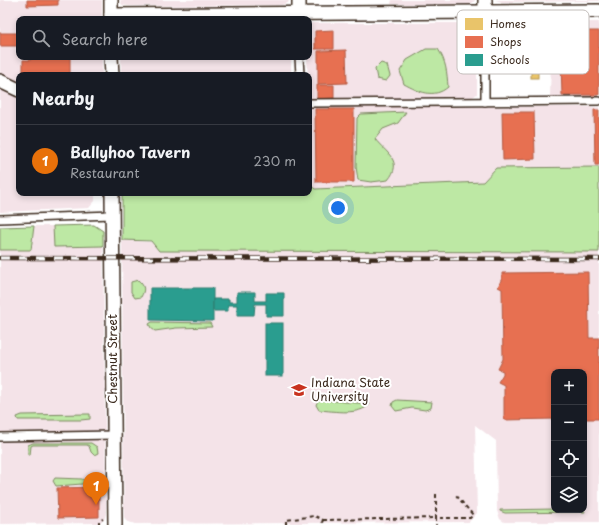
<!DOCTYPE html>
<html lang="en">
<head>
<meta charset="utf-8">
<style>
  :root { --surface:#171b24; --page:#242831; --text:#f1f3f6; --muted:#9ea1a6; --line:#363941; --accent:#c8321e }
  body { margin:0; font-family:"Playpen Sans",sans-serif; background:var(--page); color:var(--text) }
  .controls { position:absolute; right:12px; bottom:12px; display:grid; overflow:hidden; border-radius:8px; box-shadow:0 2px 6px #0003 }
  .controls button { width:36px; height:36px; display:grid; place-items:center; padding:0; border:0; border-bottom:1px solid var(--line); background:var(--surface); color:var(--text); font:20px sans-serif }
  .you { position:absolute; left:338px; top:208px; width:14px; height:14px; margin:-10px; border:3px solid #fff; border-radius:50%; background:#1a73e8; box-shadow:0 0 0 6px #1a73e833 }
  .badge { display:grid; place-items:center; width:26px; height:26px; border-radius:50%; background:var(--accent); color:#fff; font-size:13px; font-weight:700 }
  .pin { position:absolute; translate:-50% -33px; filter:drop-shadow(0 1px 2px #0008) }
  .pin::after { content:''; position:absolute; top:21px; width:14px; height:12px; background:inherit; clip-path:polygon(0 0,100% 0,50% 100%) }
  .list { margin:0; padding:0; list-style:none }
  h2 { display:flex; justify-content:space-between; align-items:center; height:52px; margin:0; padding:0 16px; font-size:17px }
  h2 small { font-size:13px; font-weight:400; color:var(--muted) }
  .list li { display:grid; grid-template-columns:26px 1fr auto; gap:12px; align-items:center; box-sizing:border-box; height:72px; padding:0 16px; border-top:1px solid var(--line) }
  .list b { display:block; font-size:15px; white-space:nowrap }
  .list p { margin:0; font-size:13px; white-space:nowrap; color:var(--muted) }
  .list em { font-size:13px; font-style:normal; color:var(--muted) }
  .icon { flex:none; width:22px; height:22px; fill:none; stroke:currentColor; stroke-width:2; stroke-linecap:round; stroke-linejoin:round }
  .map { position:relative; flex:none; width:599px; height:525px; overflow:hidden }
  .search { position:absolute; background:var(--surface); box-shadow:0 2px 6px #0003; left:16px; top:16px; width:296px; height:44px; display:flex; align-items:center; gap:10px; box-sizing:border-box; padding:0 14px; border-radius:8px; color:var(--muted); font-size:15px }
  .panel { position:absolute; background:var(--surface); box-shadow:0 2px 6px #0003; left:16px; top:72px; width:296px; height:124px; border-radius:8px }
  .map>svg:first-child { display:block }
  .built { fill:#f4e3e8; fill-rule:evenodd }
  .green { fill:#bde8a4; stroke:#7c8961 }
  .homes { fill:#e9c46a; stroke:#b59653 }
  .shops { fill:#e76f51; stroke:#b35a42 }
  .schools { fill:#2a9d8f; stroke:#2f7a6d }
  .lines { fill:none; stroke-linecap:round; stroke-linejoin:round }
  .lane-casing { stroke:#3b2a1e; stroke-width:10 }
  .street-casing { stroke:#3b2a1e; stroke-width:16 }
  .path { stroke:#3b2a1e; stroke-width:2; stroke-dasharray:4 3; stroke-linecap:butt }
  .lane { stroke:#fff; stroke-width:7 }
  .street { stroke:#fff; stroke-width:13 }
  .rail-casing { stroke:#3b2a1e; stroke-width:4.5 }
  .rail { stroke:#fff; stroke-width:3; stroke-dasharray:9; stroke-linecap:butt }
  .labels { text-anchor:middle; stroke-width:4; stroke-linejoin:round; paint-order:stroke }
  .street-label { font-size:12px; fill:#3b2a1e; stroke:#fff }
  .poi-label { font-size:12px; fill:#3b2a1e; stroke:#fff; text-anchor:start }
  .key { fill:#fff; stroke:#c4bfbc; stroke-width:1 }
  .key-label { font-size:11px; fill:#3b2a1e }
</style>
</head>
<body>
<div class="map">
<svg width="599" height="525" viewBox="0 0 599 525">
  <rect width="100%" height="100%" fill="#fff"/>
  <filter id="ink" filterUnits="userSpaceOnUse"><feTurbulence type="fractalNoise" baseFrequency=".025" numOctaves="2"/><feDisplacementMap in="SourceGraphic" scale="8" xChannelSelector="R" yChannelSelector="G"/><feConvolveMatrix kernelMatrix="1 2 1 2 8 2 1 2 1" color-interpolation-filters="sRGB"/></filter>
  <g filter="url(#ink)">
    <!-- built -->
    <g class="built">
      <path d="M0,0H102V19H19V57H102V75H19V85L0,76Z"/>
      <path d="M120,0H289L288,3L282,5L128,6L122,5Z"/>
      <path d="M392,0H476L470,4H391Z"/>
      <path d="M495,0H599V1L502,2Z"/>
      <path d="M552,22H599V97H550Z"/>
      <path d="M310,23H474L477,26V94L471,98L309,99L307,57H309Z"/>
      <rect x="121" y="57" width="170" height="18"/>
      <path d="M0,85L19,95V193H95V201L89,208L0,212Z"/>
      <path d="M309,106L599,107V167L496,168L483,182L315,189L309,184Z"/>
      <path d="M34,226H53L55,247L103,246L106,514L104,520L98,523L0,524V250H31Z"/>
      <path d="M122,240L278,251L599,252V522H504L500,519L497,511L496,441L475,425L477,513L469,522L135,524L126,521L124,517ZM554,372H584V510H554Z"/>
    </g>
    <!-- green -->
    <g class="green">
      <path d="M426,49H438C446,61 447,72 448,87C434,99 419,92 404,84L400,71L407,60Z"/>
      <path d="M381,63L387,65L390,76L386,81L377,79L375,69Z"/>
      <path d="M406,112L398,123L383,129L375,139C386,153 404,161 388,180L371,182L358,180L356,167L357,118L361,114Z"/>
      <path d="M599,167V252L159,251L151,241L122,240V193H309V184L315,189L483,182L496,168Z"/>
      <path d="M94,225L103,231V246L54,247L53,226Z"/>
      <path d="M34,226L31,250H0V227Z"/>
      <path d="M138,280C145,286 145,290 141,297L135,298L131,292V282Z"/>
      <path d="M152,322L210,323L212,327L176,328L155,331L151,328L149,324Z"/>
      <path d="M318,400H321L370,404C359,416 334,411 319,410L316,405Z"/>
      <path d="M397,400L432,402L431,408L425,410L412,408L396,411L392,406L393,402Z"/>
      <path d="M87,414H90V419L81,420H18L17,417L22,415Z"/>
      <path d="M33,443H91L97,447L98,453L94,455L91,452L89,446L87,445H33L31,446L30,455H28V445Z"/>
      <path d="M55,478L82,479L86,482L82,484L56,486L53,481Z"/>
      <path d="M554,509L584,510L585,512L505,513L500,511V510Z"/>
    </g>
    <!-- homes -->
    <rect class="homes" x="531" y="69" width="7" height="9"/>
    <!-- shops -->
    <g class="shops">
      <path d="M27,0H58V5L27,6Z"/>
      <path d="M334,30V49H315V31Z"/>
      <path d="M579,31H599V95H562L561,63L579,62Z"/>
      <rect x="0" y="33" width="19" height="13"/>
      <path d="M346,50L347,83L318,84V51Z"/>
      <path d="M31,57H70V75L23,74V60H31Z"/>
      <path d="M317,85H334V98L317,99Z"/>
      <path d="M315,109H354V182H316Z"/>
      <path d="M594,110H599V165H595Z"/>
      <path d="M502,112H534L535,159L503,160Z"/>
      <path d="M588,272L589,338H599V419H584V372H554V419L504,420V385L498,382L503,374V371L498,369L503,359L502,289L498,287L502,278V273Z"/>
      <path d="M99,487V517L58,518L57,488Z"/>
    </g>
    <!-- schools -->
    <g class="schools">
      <path d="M150,288H213V321L150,320Z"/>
      <path d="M237,292H255V301H266V293H284V316H266V304H255L254,315H237V305H228V311H213V299H229V302H237Z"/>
      <rect x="265" y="323" width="18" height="53"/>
    </g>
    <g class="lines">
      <!-- lane casing -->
      <g class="lane-casing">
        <g id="lane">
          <path d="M485,12V102"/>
          <path d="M299,57L300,75"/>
          <path d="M309,103L599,101"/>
          <path d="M0,219L112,215"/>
          <path d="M0,437L114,435"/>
        </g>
      </g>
      <!-- street casing -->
      <g class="street-casing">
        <g id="street">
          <path d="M111,0V19"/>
          <path d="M299,0V13"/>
          <path d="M485,0V12"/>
          <path d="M111,15L599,11"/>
          <path d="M111,57L112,75"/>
          <path d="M0,81L19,90"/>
          <path d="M112,193L115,525"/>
        </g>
      </g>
      <!-- path -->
      <g class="path">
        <path d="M436,494V518H470L473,515L455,494"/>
        <path d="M323,520L436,518V525"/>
        <path d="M99,525V521L103,519"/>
        <path d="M286,525V520L315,516L323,520L321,525"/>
      </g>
      <!-- lane -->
      <use href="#lane" class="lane"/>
      <!-- street -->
      <use href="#street" class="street"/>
      <!-- rail casing -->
      <g class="rail-casing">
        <path id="rail" d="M0,258L599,259"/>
      </g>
      <!-- rail -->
      <use href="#rail" class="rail"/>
    </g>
  </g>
  <!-- icons -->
  <defs>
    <g id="university-bare" transform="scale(1.2)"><path d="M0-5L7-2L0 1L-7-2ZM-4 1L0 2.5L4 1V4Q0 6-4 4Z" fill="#c8321e" stroke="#fff" stroke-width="2.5" paint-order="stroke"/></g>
  </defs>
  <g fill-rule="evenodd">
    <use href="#university-bare" x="299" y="390"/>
  </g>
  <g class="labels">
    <!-- street labels -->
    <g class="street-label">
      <text transform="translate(113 359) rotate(-90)" y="4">Chestnut Street</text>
    </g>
    <!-- poi labels -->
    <g class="poi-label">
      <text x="311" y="387">Indiana State<tspan x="311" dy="14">University</tspan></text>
    </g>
  </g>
  <!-- legend -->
  <rect x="457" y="10" width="132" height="64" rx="6" class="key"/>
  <rect x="465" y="18" width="18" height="12" fill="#e9c46a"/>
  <rect x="465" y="36" width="18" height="12" fill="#e76f51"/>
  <rect x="465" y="54" width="18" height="12" fill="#2a9d8f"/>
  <g class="key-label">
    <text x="490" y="28">Homes</text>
    <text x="490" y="46">Shops</text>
    <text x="490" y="64">Schools</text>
  </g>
</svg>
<div class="controls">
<button>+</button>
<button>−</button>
<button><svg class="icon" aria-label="locate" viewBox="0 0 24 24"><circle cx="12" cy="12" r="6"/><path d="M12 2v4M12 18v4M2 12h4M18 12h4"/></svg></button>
<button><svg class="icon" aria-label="layers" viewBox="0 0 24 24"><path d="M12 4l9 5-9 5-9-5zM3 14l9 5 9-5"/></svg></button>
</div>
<div class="you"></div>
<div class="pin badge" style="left:96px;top:505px;background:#e8710a">1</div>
<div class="search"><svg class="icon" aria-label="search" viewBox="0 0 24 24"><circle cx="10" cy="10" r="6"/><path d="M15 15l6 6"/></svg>Search here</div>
<section class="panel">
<h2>Nearby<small></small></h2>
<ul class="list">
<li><span class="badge" style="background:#e8710a">1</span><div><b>Ballyhoo Tavern</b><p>Restaurant</p></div><em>230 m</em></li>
</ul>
</section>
</div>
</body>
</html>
